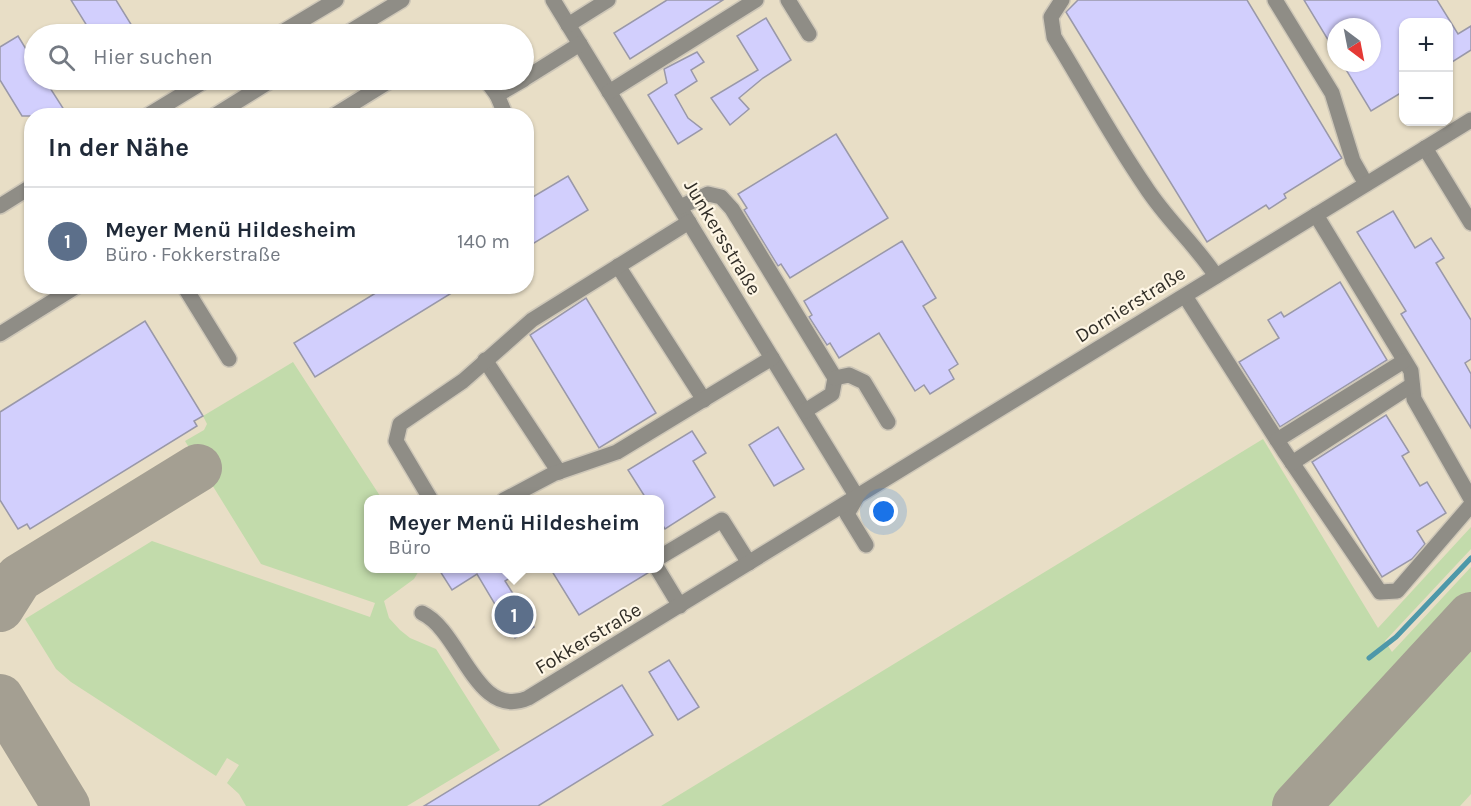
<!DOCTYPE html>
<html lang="de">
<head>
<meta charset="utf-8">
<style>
  :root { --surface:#fff; --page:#f6f6f7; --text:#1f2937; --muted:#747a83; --line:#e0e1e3; --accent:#2e767f }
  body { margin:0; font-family:Karla,sans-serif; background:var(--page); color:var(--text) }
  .controls { position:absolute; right:18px; top:18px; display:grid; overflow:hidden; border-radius:12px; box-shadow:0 2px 4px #0004 }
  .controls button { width:54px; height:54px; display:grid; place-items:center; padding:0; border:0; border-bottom:2px solid var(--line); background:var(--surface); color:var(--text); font:30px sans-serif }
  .compass { position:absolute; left:1327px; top:18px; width:54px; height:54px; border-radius:50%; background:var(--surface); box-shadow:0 2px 4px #0004; rotate:148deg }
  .you { position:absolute; left:884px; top:512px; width:21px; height:21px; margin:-15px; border:4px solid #fff; border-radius:50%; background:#1a73e8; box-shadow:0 0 0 9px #1a73e833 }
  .badge { display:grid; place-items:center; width:39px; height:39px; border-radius:50%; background:var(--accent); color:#fff; font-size:20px; font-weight:700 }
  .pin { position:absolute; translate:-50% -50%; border:3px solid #fff; box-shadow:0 2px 6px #0006 }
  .popup { position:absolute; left:364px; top:495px; width:300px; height:78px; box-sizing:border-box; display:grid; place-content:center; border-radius:12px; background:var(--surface); filter:drop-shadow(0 2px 4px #0005); font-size:20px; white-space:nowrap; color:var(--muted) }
  .popup b { font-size:22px; color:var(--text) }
  .popup::after { content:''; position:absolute; left:50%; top:100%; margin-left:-12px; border:12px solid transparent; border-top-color:var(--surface) }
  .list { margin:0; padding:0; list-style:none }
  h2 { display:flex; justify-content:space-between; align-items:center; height:78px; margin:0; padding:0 24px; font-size:26px }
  h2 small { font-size:20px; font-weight:400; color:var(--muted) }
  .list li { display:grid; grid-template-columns:39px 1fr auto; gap:18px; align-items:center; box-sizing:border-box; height:108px; padding:0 24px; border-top:2px solid var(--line) }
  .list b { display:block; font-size:22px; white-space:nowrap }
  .list p { margin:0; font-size:20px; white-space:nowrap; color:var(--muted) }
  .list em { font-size:20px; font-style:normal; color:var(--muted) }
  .icon { flex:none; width:33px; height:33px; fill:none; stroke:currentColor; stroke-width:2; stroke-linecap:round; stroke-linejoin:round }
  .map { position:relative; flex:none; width:1471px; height:806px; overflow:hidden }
  .search { position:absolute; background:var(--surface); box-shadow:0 2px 4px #0004; left:24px; top:24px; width:510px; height:66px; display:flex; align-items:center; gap:15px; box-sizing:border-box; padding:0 21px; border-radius:33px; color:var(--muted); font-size:22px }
  .panel { position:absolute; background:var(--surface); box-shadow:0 2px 4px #0004; left:24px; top:108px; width:510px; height:186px; border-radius:24px }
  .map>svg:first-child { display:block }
  .built { fill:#e8dec6; fill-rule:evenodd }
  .green { fill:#c2dbab }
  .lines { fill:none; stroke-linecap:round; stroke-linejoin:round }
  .stream { stroke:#4e98a9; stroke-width:5 }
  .taxiway { stroke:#a49f92; stroke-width:48 }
  .building { fill:#d2cffd; stroke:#9998a9; stroke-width:1.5 }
  .minor-casing { stroke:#cec7b8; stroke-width:18 }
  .minor { stroke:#8f8d86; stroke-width:15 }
  .labels { text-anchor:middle; stroke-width:4.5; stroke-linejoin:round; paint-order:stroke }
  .street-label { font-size:20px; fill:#312e27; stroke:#fef6e5 }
</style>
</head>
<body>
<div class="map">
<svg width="1471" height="806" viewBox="0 0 1471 806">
  <rect width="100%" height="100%" fill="#f0e9d8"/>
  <!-- built -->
  <path class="built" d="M0,0H1471V806H0ZM1404,22H1448V122H1404ZM1336,27H1372V63H1336ZM34,34H524V80H34ZM32,116H526V286H32ZM368,500H660V568H368Z"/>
  <!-- green -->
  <g class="green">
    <path d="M293,362L382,499L368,500V568L420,569L414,579L384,601L389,618L400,630L410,638L436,649L500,750L407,806H246L239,794L227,783L239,765L227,758L216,776L71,682L56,669L25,619L152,541L370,617L375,603L261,564L185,441L204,430L207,424L203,416Z"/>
    <path d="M1263,439L1378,628L1471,527V549L1385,641L1392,652L1471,567V596L1278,806H661Z"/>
    <path d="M1471,636V794L1460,806H1315Z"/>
  </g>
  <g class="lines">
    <!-- stream -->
    <path class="stream" d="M1369,658L1396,637L1471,558"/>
    <!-- taxiway -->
    <g class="taxiway">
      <path d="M0,608L19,578L198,468"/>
      <path d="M0,698L66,806"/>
      <path d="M1296,806L1471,616"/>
    </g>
  </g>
  <!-- building -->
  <g class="building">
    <path d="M71,0H116L137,34H92Z"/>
    <path d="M667,0H723L630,59L614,33Z"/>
    <path d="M1078,0H1247L1342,158L1284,194L1286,198L1269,209L1266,205L1207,242L1066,12Z"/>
    <path d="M1304,0H1437L1458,34L1471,26V50L1449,64V22H1404V91L1371,111L1342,63H1372V27H1336V53Z"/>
    <path d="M766,18L791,60L763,78L739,98L749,109L730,125L711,98L758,70L737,36Z"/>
    <path d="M18,36L34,62V80H45L68,116H22L0,80V47Z"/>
    <path d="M697,52L704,62L691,70L697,81L675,95L688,118L702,129L678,144L648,95L667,83L664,69Z"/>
    <path d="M836,134L888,218L790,278L781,264L778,266L744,210L747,208L738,194Z"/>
    <path d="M568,176L588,210L526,248V201Z"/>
    <path d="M1393,211L1415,248L1431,238L1444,258L1436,263L1471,320V359L1465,363L1471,374V428L1401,314L1406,311L1357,232Z"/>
    <path d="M902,241L936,298L923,306L958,364L949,370L954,379L930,394L924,385L915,391L879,333L839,358L830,343L827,345L809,317L812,315L804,301Z"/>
    <path d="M1340,282L1387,360L1280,427L1239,362L1279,338L1268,320L1281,312L1284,317Z"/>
    <path d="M387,286H463L315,377L294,343Z"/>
    <path d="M586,298L656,413L599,448L530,335Z"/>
    <path d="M145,321L203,416L194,421L197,426L30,529L27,524L18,529L0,500V412Z"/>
    <path d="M1386,415L1409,452L1402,456L1420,486L1427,482L1446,513L1417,531L1425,544L1412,559L1382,577L1312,462Z"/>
    <path d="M778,427L804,469L774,486L749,445Z"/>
    <path d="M692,431L706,453L693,461L715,497L665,529L660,520V500H647L628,470Z"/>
    <path d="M438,568H526L505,581L534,627L515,638L477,574L452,590Z"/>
    <path d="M550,568H647L648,573L579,615Z"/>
    <path d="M669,660L699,707L678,720L649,672Z"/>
    <path d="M622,685L653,735L538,806H424Z"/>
  </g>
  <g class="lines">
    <!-- minor casing -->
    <g class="minor-casing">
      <g id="minor">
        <path d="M553,0L857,497"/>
        <path d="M788,0L809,34"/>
        <path d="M1062,0L1051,17L1054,37C1084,86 1112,138 1145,186C1166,219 1195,244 1216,276"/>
        <path d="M1275,0L1332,93L1353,161L1366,184"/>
        <path d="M568,25L608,0"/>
        <path d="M279,34L336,0"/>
        <path d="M346,34L402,0"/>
        <path d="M524,79L580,44"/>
        <path d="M486,80L497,95"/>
        <path d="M609,92L756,0"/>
        <path d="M147,116L206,80"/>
        <path d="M214,116L272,80"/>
        <path d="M333,116L391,80"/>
        <path d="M506,116L497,95L523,80"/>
        <path d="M1425,148L1471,223"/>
        <path d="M0,206L32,186"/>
        <path d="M680,207L708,194L721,197L732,209L835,378L832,394L805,411"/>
        <path d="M1316,215L1411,371L1414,399L1471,499"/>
        <path d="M618,266L704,400"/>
        <path d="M184,286L229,359"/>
        <path d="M1185,296L1284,451L1380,592L1397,591L1471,505"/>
        <path d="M0,334L77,286"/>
        <path d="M485,360L559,472"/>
        <path d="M835,378L849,375L864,382L888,422"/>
        <path d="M1277,440L1404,361"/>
        <path d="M1292,463L1412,385"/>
        <path d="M857,497L847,514L866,545"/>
        <path d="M431,500L396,441L400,424L463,381L532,320L689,222"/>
        <path d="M504,500L553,474L617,452L772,358"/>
        <path d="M660,557L722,520L749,563"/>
        <path d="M657,568L680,606"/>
        <path d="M422,613C461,631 476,721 528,698L1471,120"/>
      </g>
    </g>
    <!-- minor -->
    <use href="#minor" class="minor"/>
  </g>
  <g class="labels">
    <!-- street labels -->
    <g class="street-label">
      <text transform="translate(723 237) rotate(59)" y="7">Junkersstraße</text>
      <text transform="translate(1130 304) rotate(-32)" y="7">Dornierstraße</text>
      <text transform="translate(588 638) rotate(-31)" y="7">Fokkerstraße</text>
    </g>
  </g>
</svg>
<div class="controls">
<button>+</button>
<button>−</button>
</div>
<svg class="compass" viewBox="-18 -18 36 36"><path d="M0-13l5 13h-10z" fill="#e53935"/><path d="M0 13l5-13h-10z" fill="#747a83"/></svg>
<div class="you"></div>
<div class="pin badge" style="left:514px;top:615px;background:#5c6f8a">1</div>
<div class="popup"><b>Meyer Menü Hildesheim</b>Büro</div>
<div class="search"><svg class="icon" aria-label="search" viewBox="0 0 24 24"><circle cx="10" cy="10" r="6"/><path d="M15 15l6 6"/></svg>Hier suchen</div>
<section class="panel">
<h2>In der Nähe<small></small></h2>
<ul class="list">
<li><span class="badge" style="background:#5c6f8a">1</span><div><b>Meyer Menü Hildesheim</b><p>Büro · Fokkerstraße</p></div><em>140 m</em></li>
</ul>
</section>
</div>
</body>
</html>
